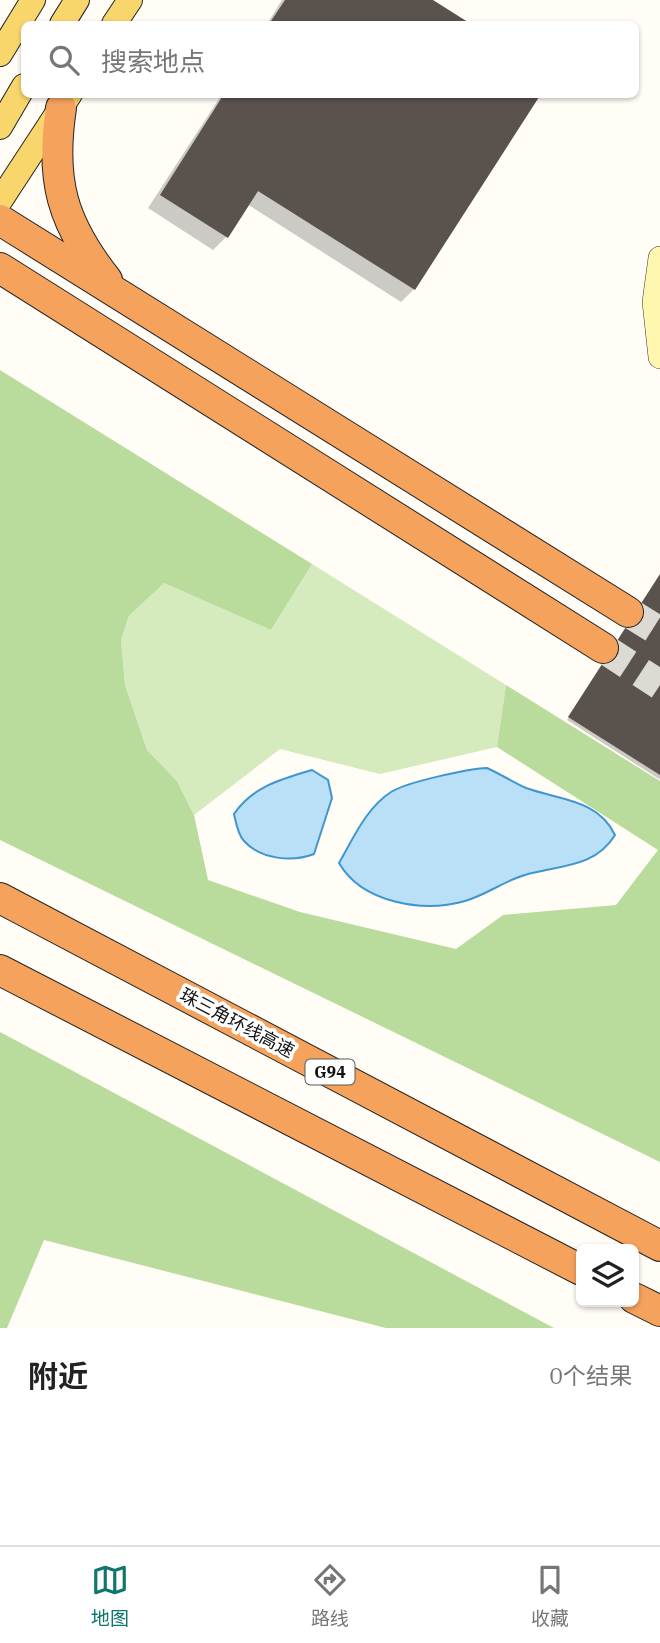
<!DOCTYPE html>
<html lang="zh">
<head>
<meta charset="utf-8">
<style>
  :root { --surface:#fff; --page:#f6f6f6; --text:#222; --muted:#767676; --line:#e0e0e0; --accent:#0f766e }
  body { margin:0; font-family:"IBM Plex Serif","Noto Sans SC",serif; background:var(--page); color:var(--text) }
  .controls { position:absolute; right:21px; bottom:21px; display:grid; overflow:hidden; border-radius:10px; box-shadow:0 2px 5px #0004 }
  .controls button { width:63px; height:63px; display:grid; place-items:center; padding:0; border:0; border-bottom:2px solid var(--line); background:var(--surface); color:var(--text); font:35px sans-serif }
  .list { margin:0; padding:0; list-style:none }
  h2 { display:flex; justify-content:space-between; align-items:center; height:91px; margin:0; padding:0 28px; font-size:30px }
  h2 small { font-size:23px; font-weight:400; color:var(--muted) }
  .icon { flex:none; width:38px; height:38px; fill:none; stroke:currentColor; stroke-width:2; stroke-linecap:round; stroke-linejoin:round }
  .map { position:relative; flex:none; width:660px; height:1328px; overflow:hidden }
  .search { position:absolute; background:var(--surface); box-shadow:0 2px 5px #0004; left:21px; right:21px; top:21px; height:77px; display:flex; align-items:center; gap:18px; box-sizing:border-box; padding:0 24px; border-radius:10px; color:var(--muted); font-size:26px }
  .sheet { height:217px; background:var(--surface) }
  nav { display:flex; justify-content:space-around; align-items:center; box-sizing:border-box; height:98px; border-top:2px solid var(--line); background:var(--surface); font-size:19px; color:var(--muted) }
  nav a { display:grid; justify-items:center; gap:4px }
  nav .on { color:var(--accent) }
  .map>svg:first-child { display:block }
  .green { fill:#d5ebbd }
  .forest { fill:#b9dc9c }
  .water { fill:#b9e0f7; stroke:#3f96cf; stroke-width:2 }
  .shadow { fill:#0003 }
  .building { fill:#5a524d }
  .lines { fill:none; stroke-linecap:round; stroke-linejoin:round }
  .highway-tunnel { stroke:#dbdad3; stroke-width:30; stroke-dasharray:30 15; stroke-linecap:butt }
  .secondary-casing { stroke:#333; stroke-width:24 }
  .primary-casing { stroke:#222; stroke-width:26 }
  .highway-casing { stroke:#222; stroke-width:32 }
  .secondary { stroke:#fff6b0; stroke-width:23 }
  .primary { stroke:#f9d66b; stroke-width:24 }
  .highway { stroke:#f5a25d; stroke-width:30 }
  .labels { text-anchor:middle; stroke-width:7; stroke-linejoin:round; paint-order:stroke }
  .shield { fill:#fff; stroke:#585858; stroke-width:2 }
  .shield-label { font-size:16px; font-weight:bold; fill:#111 }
  .street-label { font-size:18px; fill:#111; stroke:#fff }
</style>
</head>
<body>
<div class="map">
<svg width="660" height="1328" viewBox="0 0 660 1328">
  <rect width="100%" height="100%" fill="#fffdf5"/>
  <!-- green -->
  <path class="green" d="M312,564L506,685L497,747L380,774L280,749L194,815L177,781L147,750L125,685L121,640L129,616L164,583L271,630Z"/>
  <!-- forest -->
  <g class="forest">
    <path d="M0,370L312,564L271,630L164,583L129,616L121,640L125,685L147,750L177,781L194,815L208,880L300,912L456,949L503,915L616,905L658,850L497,747L506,685L660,781V1162L0,840Z"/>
    <path d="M0,1032L554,1328H386L44,1240L7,1328H0Z"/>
  </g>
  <!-- water -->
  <g class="water">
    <path d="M487,768C500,774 513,782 526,788C559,800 598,799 615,835C595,868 559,865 525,875C504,881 486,895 465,901C423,913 362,903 339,863C353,839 366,808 391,792C407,782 467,769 487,768Z"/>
    <path d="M312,770L328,780L332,798L314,854C293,862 261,860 244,841C238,835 236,823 234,814C252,787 281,779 312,770Z"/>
  </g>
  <!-- shadow -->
  <g class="shadow">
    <path d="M282,0H430L468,24H267Z"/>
    <path d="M222,94H539L414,289L401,302L247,204L226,237L213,250L148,208Z"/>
    <path d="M660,575V779H659L567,720Z"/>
  </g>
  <!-- building -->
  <g class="building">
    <path d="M285,0H433L471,24H269Z"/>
    <path d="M224,94H541L415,290L258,191L228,238L160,195Z"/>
    <path d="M660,574V775L568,717Z"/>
  </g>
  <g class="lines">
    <!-- highway-tunnel -->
    <g class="highway-tunnel">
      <path d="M628,612L660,632"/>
      <path d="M603,648L660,685"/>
    </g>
    <!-- secondary casing -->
    <g class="secondary-casing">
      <path id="secondary" d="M660,258L654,302L660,357"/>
    </g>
    <!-- primary casing -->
    <g class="primary-casing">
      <g id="primary">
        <path d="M62,24L77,0"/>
        <path d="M114,24L130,0"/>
        <path d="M0,54L33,0"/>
        <path d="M0,127L24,86"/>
        <path d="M0,201L70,94"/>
      </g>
    </g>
    <!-- highway casing -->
    <g class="highway-casing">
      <g id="highway">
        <path d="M61,108C50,180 62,223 107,280"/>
        <path d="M0,220L628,612"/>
        <path d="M0,268L603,648"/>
        <path d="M0,898L660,1246"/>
        <path d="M0,970L581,1270"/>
        <path d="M634,1298L660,1311"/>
      </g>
    </g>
    <!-- secondary -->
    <use href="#secondary" class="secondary"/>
    <!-- primary -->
    <use href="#primary" class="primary"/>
    <!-- highway -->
    <use href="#highway" class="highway"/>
  </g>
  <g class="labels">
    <!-- shield labels -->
    <rect class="shield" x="305.5" y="1059.5" width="49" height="25" rx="5"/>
    <g class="shield-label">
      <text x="330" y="1078">G94</text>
    </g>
    <!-- street labels -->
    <g class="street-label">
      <text transform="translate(237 1023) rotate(28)" y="6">珠三角环线高速</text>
    </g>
  </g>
</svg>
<div class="controls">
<button><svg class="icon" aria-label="layers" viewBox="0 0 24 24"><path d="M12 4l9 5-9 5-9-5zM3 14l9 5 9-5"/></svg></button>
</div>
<div class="search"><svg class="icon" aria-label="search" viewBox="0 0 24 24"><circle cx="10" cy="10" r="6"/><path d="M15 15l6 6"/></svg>搜索地点</div>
</div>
<section class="sheet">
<h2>附近<small>0个结果</small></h2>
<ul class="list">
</ul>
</section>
<nav>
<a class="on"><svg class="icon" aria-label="map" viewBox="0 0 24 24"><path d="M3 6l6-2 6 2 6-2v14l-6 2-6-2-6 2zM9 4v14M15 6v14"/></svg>地图</a>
<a><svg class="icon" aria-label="directions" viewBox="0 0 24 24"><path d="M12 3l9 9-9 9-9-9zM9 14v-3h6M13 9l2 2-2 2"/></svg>路线</a>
<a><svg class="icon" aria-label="saved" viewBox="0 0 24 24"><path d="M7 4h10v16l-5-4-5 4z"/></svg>收藏</a>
</nav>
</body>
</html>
